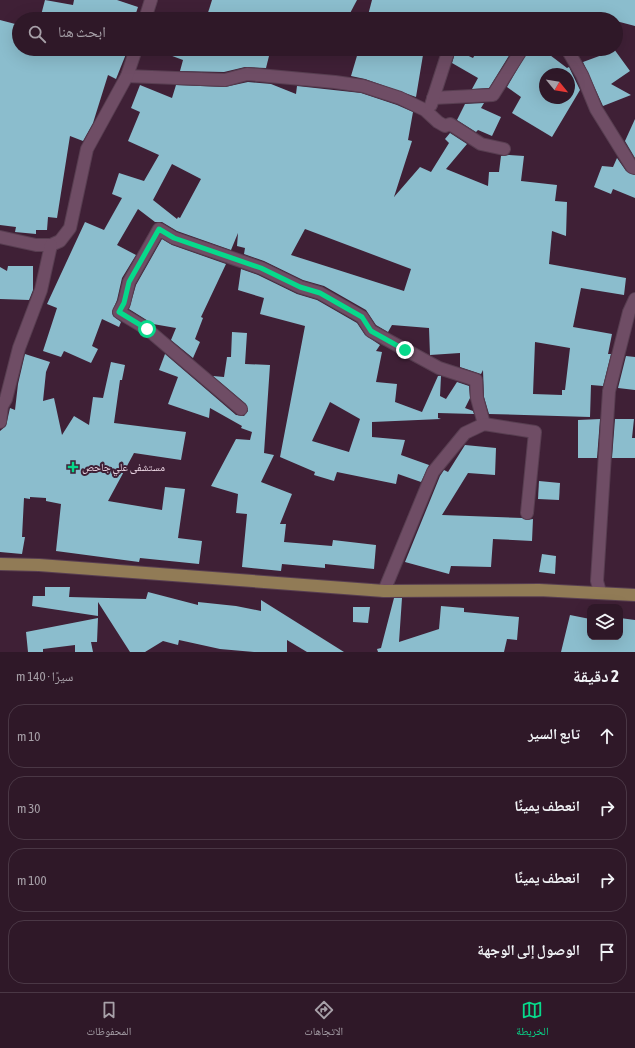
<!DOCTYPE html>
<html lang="ar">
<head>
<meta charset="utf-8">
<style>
  :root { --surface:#2f1828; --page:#372130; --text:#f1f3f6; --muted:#a7a0a8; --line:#4a3745; --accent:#07d98b }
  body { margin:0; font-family:"Asap Condensed","Noto Naskh Arabic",sans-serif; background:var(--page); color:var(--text); direction:rtl }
  .controls { position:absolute; right:12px; bottom:12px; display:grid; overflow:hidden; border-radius:8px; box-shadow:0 4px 16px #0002 }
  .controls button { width:36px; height:36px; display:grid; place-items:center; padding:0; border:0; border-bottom:1px solid var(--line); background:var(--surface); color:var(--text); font:20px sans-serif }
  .compass { position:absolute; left:539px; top:68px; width:36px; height:36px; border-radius:50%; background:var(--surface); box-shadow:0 4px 16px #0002; rotate:120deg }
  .stop { position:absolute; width:12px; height:12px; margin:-9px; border:3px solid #07d98b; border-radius:50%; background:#fff }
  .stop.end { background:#07d98b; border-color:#fff; box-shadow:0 1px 4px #0008 }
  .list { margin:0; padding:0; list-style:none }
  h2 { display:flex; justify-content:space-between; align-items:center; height:52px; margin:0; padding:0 16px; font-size:17px }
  h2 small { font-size:13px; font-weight:400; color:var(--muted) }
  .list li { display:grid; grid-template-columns:26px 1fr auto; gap:12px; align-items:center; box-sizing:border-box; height:64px; margin:0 8px 8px; padding:0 8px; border:1px solid var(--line); border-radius:16px }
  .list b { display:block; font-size:15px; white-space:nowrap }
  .list em { font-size:13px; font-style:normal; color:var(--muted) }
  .icon { flex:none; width:22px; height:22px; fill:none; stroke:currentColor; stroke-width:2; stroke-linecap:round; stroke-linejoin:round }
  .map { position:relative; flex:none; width:635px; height:652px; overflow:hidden; direction:ltr }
  .search { position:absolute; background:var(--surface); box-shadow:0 4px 16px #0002; left:12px; right:12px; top:12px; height:44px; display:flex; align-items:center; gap:10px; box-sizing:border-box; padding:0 14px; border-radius:22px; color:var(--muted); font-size:15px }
  .sheet { height:340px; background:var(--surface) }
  nav { display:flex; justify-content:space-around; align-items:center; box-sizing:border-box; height:56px; border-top:1px solid var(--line); background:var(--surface); font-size:11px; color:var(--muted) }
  nav a { display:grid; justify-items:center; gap:2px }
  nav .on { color:var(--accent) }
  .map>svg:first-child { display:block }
  .building { fill:#8bbdcd; fill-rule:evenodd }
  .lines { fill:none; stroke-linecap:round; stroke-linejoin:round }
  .minor-casing { stroke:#583e51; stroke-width:14 }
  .major-casing { stroke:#583e51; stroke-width:14 }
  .minor { stroke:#6f4d65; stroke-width:12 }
  .major { stroke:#917b56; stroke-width:12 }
  .route { stroke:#07d98b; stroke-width:5 }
  .poi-dot { fill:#07d98b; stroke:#3f2036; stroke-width:1.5 }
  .labels { text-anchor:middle; stroke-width:4; stroke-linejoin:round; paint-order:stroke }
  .poi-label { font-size:11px; fill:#ead6e3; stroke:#3f2036; text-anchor:start }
</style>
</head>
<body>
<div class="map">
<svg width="635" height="652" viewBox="0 0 635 652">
  <rect width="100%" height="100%" fill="#3f2036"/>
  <!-- building -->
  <g class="building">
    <path d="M45,0L73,5L74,0H117L138,7L134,19H40Z"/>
    <path d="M212,0H357L347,19H206Z"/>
    <path d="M372,0H635V26L616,21V19H607L591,15L594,19H367Z"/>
    <path d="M0,20L19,25V49L52,55L54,49L82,54L84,49H128L116,79L108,75L93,123L83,141L70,136L57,218L48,217L47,230H36V234L15,232L16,227L0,225Z"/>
    <path d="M243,49L269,56L266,68L245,67L224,72L180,71L183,60L156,50Z"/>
    <path d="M359,49H424L416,97L365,79L351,76Z"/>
    <path d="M431,49H441L439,55L430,50Z"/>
    <path d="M478,49H513L489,88L472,89L478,78L452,63L456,50L473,58Z"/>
    <path d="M529,49H542L567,68L569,67L580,90L552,137L512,113L521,97L507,87ZM545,74H569V98H545Z"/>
    <path d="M611,49H614L630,71L611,84L631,95L603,106L583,62L602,55Z"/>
    <path d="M248,82L271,84L296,94L297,86L361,93L397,105L413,112L408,140L412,141L394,197L420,167L431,172L449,143L445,139L450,133L467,144L446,169L488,186L489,172H499L501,156L509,155L524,156L521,181L557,185L555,201L567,202L566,236L552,231L549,264L626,278L624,295L581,288L573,327L612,334L608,354H611L603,386L591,385L590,417L489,414L484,397L483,370L481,374L460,367V353L430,355L429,328L392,325L388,332L376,325L366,310L324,286L303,280L264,261L244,254L245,248L237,246L238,233L231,250L177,231L162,222H155L138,209L117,245L136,255L122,278L117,300L112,312L113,316L121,322L119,327L102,319L92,346L98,349L91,363L64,351L61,357L43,351L57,308L47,304L85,222L104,230L122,198L112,194L119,173L144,181L159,155L128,141L140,112L131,108L140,85L172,98L176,85L225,87ZM172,164L201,179L180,218L178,217L177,219L153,200ZM305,229L411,269L404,291L291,255ZM535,342L570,348L565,390H562V395L533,394Z"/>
    <path d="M484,103L481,108L501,117L492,136L478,130L476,132L457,120L465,104Z"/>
    <path d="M635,119V158L625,141Z"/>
    <path d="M617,158L626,171L635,175V198L613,189L611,194L594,187L602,166L613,167Z"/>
    <path d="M162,239L172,245L226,264L201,317L203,318L195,339L200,342L193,358L171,340L176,328L153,324L129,309L136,285Z"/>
    <path d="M8,266H33V290L29,300L0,299V267L7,271Z"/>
    <path d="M241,269L258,275L297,294L317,300L357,323L365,335L380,345L376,351L382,352L376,382L397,384L395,402L422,412L438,376H441L440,396L446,399L457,382L469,386L470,398L465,408L473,411L474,414L438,413V418L441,419L372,422V437L405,440L401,455L429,465L421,482L398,474L396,484L337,472L334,481L314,475L315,472L280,457L305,326L260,314L264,298L238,290ZM330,402L360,419L349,452L312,441Z"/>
    <path d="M232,332L247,333L245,364L270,365L264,453L274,455L261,482L292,494L280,524H286L284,542L332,546L333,540L376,545L374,569L325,564V568L282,564L281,571L242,567L247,514L236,513L238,494L211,486L236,439L250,440L252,432L241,428L242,426L210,408L209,418L168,404L178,377L159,370L165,354L236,415L244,416L248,411L246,404L213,376L224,377L227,357H231Z"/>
    <path d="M25,354L50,362L46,372L43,401L54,398L62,435L74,416L89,425L93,397L103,398L111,362L125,365L122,380H120L114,423L186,432L181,460L134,453L108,501L162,510L165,487L185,489L178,538L202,541L199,564L140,558L139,562L56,551L61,504L46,501V498L30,497V499L24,498L22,537H25L22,554L0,552V431L6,426L10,408L15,410L18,384Z"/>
    <path d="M626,356L635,357V390L618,388Z"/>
    <path d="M600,419L597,458H578V420Z"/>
    <path d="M615,419H634L632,438H635V458H612Z"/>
    <path d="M465,445L496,448L495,475L468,473L442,515L522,518L527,520L533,519L532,541L493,539L491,567L451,566L449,574L405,562L440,476L444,470L448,472Z"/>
    <path d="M539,481L560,483L559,500L538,499Z"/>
    <path d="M542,554L556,556L555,574L539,572Z"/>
    <path d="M45,587H70L69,597L146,599L148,592L198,605V602L236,606L261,611V600L344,652H307L287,640V652H254L220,649L179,640L178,645L163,641L145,652H130L98,602V616L32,606L33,596H45Z"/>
    <path d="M394,598H402L399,642L439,629L441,606L464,608V612L519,617L517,640L507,639L504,652H378L377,649L381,648Z"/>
    <path d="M353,607H370L368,623L353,622Z"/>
    <path d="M570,615L590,619V637H620V618L635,620V652H561Z"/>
    <path d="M98,618L97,642H91L93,652H75V645L43,649V652H28L26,632Z"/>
  </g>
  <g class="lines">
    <!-- minor casing -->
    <g class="minor-casing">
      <g id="minor">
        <path d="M145,19L151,0"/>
        <path d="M567,49L582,75L596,109L632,167L635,168"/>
        <path d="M127,76L225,80L247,74L335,82L363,86L400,98L425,110L438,122L445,126L450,124L481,144L504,149"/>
        <path d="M433,98L493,95L522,49"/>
        <path d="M431,105L449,49"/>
        <path d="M0,237L36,245H51L60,241L70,228L87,149L127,76L136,49"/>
        <path d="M241,409L147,329L119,312L124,303L129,282L159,229L174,238L261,268L300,287L320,293L362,317L371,331L439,368L476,380L477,398L484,424"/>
        <path d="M0,422L2,406L6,399L19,348L41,290L51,245"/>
        <path d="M384,591L433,472L465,433L484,424L535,432L527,513"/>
        <path d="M600,592L597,581L609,391L629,312L635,299"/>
      </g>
    </g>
    <!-- major casing -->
    <g class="major-casing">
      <path id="major" d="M0,564L39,565L384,591L539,590L635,595"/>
    </g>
    <!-- minor -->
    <use href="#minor" class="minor"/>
    <!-- major -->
    <use href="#major" class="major"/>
  </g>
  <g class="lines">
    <!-- route -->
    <path class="route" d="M147,329L119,312L124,303L129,282L159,229L174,238L261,268L300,287L320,293L362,317L371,331L405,350"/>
  </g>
  <!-- markers -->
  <path class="poi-dot" d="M71 461h4v4h4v4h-4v4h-4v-4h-4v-4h4z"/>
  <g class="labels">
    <!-- poi labels -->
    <g class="poi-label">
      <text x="82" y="471">مستشفى علي جاحص</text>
    </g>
  </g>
</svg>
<div class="controls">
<button><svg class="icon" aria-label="layers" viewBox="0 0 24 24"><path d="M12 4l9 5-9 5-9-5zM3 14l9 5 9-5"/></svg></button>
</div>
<svg class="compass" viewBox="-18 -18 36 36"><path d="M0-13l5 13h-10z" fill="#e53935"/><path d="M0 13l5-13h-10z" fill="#a7a0a8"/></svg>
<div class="stop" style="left:147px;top:329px"></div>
<div class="stop end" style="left:405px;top:350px"></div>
<div class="search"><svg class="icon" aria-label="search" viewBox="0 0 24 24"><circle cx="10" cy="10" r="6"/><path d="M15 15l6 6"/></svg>ابحث هنا</div>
</div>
<section class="sheet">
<h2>2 دقيقة<small>سيرًا · 140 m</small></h2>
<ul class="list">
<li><svg class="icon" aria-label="ahead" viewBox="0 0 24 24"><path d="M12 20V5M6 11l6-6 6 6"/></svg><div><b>تابع السير</b></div><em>10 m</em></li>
<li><svg class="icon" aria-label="right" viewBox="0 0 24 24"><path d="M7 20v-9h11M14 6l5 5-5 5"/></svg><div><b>انعطف يمينًا</b></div><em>30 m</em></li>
<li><svg class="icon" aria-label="right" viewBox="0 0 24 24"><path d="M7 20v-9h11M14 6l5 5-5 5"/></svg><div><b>انعطف يمينًا</b></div><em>100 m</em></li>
<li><svg class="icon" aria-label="arrive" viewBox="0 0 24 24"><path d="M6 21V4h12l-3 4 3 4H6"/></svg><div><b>الوصول إلى الوجهة</b></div></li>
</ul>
</section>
<nav>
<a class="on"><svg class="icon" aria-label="map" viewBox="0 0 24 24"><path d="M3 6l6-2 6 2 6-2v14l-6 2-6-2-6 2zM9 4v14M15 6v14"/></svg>الخريطة</a>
<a><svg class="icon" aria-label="directions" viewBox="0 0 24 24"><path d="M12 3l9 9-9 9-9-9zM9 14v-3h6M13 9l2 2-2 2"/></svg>الاتجاهات</a>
<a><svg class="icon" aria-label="saved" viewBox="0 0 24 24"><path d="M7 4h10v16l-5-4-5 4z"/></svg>المحفوظات</a>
</nav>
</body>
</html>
